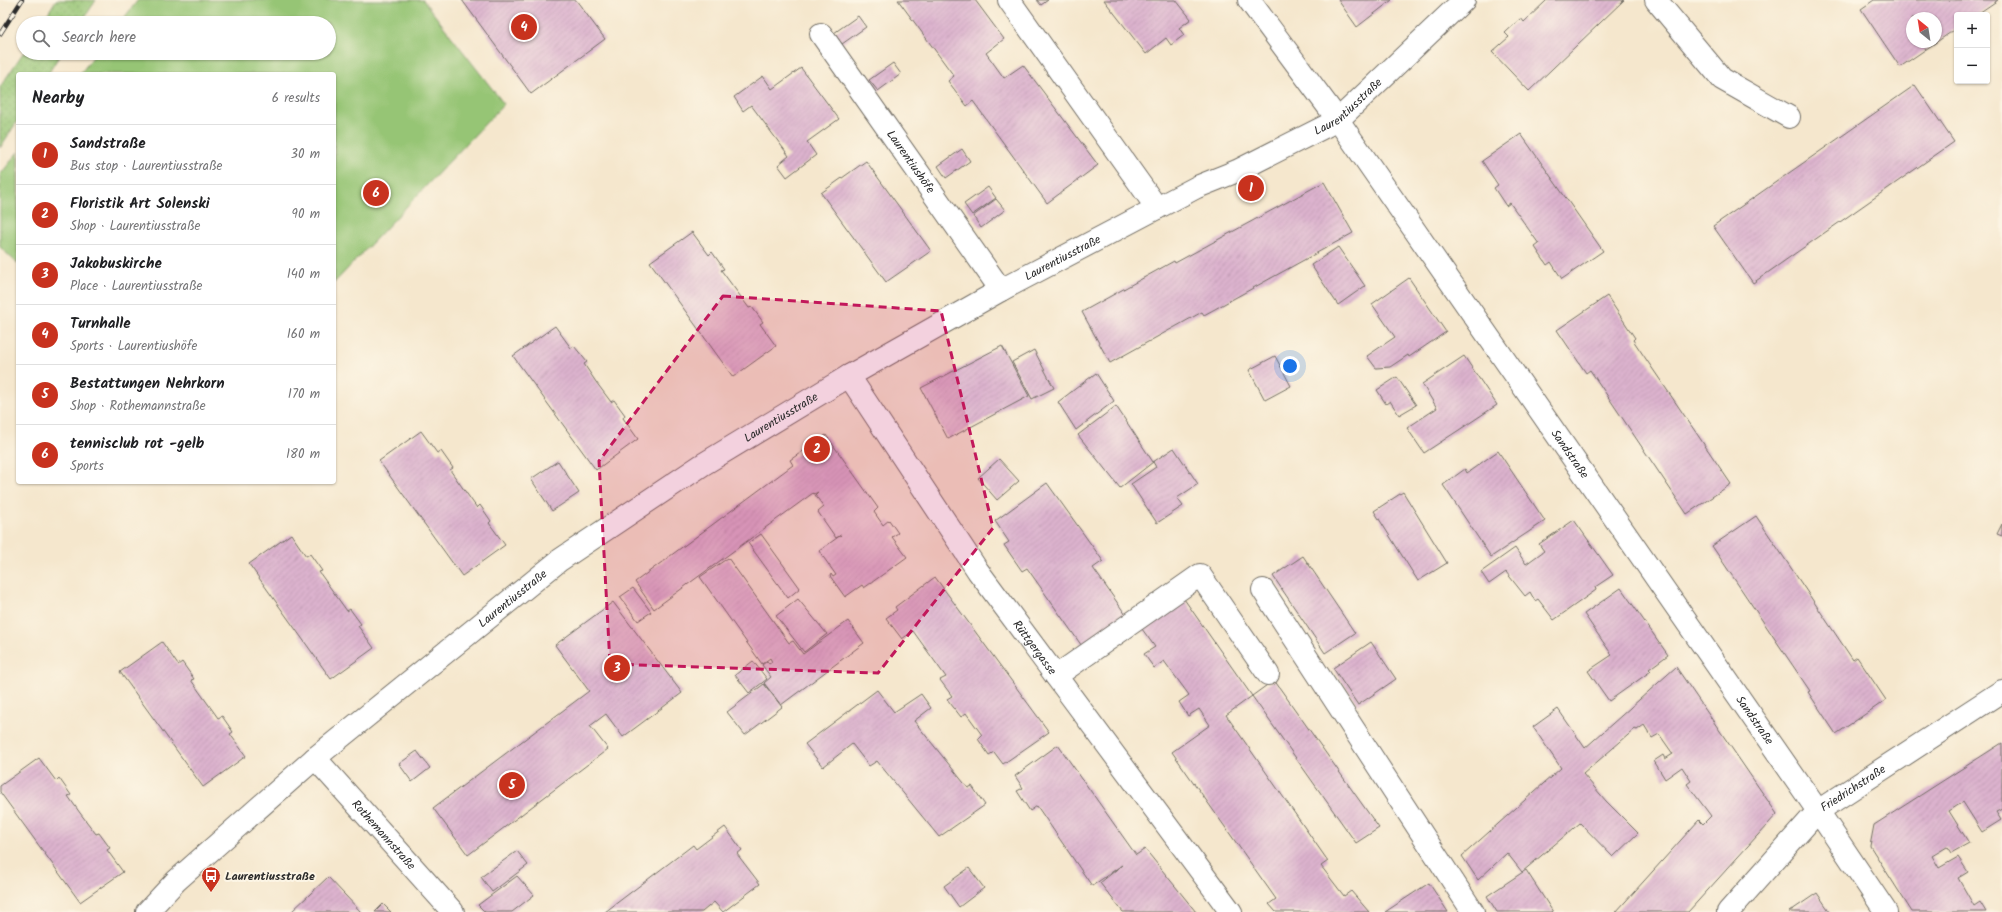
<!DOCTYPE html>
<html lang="en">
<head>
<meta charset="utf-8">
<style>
  :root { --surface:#fff; --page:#f2f2f2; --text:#202124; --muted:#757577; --line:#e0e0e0; --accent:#c8321e }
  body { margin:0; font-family:Kalam,sans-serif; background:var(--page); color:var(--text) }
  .controls { position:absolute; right:12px; top:12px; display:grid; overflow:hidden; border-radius:4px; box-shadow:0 1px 3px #0004 }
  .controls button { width:36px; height:36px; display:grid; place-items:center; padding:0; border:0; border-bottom:1px solid var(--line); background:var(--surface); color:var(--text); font:20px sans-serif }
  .compass { position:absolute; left:1906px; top:12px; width:36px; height:36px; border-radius:50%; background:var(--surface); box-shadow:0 1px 3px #0004; rotate:330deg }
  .you { position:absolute; left:1290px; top:366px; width:14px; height:14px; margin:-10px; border:3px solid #fff; border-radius:50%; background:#1a73e8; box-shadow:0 0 0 6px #1a73e833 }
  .badge { display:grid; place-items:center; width:26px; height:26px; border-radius:50%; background:var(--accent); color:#fff; font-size:13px; font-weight:700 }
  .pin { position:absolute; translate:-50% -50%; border:2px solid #fff; box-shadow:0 1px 4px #0006 }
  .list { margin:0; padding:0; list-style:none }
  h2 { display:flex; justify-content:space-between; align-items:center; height:52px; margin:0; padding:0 16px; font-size:17px }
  h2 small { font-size:13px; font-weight:400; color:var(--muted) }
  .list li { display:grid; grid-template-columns:26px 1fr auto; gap:12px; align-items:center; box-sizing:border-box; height:60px; padding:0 16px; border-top:1px solid var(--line) }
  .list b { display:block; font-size:15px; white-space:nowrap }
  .list p { margin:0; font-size:13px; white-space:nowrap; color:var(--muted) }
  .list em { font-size:13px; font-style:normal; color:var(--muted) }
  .icon { flex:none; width:22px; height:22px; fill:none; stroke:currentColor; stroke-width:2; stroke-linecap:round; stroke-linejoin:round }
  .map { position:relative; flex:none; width:2002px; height:912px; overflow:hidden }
  .search { position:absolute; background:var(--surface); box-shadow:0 1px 3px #0004; left:16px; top:16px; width:320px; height:44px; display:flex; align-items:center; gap:10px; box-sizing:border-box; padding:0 14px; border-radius:22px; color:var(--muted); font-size:15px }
  .panel { position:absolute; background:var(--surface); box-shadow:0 1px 3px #0004; left:16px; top:72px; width:320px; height:412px; border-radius:4px }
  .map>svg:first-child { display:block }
  .grass { fill:url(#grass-dots); stroke:#607850 }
  .garden { fill:#96c574; stroke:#607850 }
  .building { fill:url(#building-hatch); fill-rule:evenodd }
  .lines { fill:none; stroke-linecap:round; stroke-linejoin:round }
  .minor-casing { stroke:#726d64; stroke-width:24 }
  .minor { stroke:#fff; stroke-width:22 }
  .rail-casing { stroke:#2b2b2b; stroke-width:4.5 }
  .rail { stroke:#fcf5e5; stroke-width:3; stroke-dasharray:9; stroke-linecap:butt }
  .marked { fill:#c2185b; fill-opacity:0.2; stroke:#c2185b; stroke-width:3; stroke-dasharray:8 5; stroke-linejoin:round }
  .labels { text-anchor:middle; stroke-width:4; stroke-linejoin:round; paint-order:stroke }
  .street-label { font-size:12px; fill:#2b2b2b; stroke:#fcf5e5 }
  .poi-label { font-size:12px; font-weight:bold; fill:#2b2b2b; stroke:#fcf5e5; text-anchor:start }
</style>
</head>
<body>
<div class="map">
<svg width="2002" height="912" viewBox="0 0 2002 912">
  <defs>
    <pattern id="grass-dots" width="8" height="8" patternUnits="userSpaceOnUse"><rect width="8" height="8" fill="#96c574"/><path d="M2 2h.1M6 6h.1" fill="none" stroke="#81a965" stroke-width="1.8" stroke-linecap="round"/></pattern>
    <pattern id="building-hatch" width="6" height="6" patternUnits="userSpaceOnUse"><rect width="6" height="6" fill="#dcb2ce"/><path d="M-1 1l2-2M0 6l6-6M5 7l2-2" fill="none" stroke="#bd99b1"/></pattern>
  </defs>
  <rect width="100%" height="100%" fill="#fcf5e5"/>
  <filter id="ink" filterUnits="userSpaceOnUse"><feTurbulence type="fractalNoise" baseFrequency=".025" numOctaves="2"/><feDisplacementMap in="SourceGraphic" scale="8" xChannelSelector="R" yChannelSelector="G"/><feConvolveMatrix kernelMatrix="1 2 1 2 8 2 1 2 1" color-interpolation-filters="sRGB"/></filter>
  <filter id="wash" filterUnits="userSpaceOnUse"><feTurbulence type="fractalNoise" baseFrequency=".012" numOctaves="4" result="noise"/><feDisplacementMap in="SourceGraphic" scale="16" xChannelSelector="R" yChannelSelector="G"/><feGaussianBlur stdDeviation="0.9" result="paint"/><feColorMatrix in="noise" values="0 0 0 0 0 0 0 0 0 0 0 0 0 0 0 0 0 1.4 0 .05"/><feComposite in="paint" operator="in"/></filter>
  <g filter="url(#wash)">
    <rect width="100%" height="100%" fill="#f5e7cd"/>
    <!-- grass -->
    <g class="grass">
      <path d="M56,0H96L81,23H42Z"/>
      <path d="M23,53H61L48,74H18V120L0,148V87Z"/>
    </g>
    <!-- garden -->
    <g class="garden">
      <path d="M138,0H423L504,104L334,283V74H80L96,53H329V23H120Z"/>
      <path d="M18,152V264L0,247V175Z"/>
    </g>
    <g id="blocks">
      <!-- building -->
      <g class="building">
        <path d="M462,0H576L605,39L531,94Z"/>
        <path d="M898,0H975L1004,39L986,53L1004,78L1023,65L1098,165L1047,203L973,101L967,106L957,93L948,81L954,76Z"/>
        <path d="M1037,0H1048L1041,5Z"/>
        <path d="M1104,0H1176L1191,19L1179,28L1184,35L1171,45L1166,38L1146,54Z"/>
        <path d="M1338,0H1392L1357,27Z"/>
        <path d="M1547,0H1624L1529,91L1492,52L1509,37L1505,33L1521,18L1524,22Z"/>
        <path d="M1874,0H1998L1976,15H1957V28L1900,67L1861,9ZM1912,18H1936V42H1912Z"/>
        <path d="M858,16L866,27L842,44L834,33Z"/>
        <path d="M893,63L901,74L878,91L869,80Z"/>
        <path d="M801,68L839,119L807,142L816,155L787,177L778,165L789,156L751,105L743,111L734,97L763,76L772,89Z"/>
        <path d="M1915,85L1954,142L1753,283L1713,226Z"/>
        <path d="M1521,134L1603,251L1562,279L1551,262L1547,265L1535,247L1539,244L1510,203L1506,206L1494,188L1498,185L1482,161Z"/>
        <path d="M962,149L970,161L946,178L938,166Z"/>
        <path d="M866,161L931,251L886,282L821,193Z"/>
        <path d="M1324,182L1353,233L1204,315L1202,312L1110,363L1082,312L1174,261L1175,263Z"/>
        <path d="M988,187L996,198L972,215L964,204Z"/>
        <path d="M996,199L1005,210L981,228L973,216Z"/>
        <path d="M692,232L709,255L712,252L724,269L721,270L749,308L752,307L763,322L760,324L776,346L733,377L650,262Z"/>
        <path d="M1338,247L1365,286L1338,305L1311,265Z"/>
        <path d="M1409,278L1446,332L1409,357L1408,355L1390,367L1376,368L1367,356L1395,337L1372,304Z"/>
        <path d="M1607,296L1635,338L1633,340L1731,484L1687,514L1590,370L1586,373L1557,330Z"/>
        <path d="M555,326L571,348L574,346L587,362L584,364L596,382L611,402L614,400L625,415L623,418L638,439L596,470L513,356Z"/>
        <path d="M1002,346L1029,396L948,439L921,388Z"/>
        <path d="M1034,350L1054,388L1032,399L1012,362Z"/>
        <path d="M1275,356L1291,386L1265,400L1249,370Z"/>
        <path d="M1464,356L1497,405L1424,453L1407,428L1437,408L1422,384Z"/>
        <path d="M1096,373L1114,401L1076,430L1058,402Z"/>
        <path d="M1397,377L1416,405L1399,415L1390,401L1386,404L1377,390Z"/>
        <path d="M1116,406L1153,462L1120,488L1078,435Z"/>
        <path d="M421,431L437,453L441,451L453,468L450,470L477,508L480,505L491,521L489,523L505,545L462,576L379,461Z"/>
        <path d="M826,435L878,508L874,512L883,525L889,520L898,533L892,537L907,557L864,588L862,585L845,597L830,576L831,574L833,577L836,575L819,551L841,535L836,538L818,512L824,507L815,495L818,492L814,494L813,493L654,609L635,582L793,465L790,460Z"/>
        <path d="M1174,448L1198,484L1177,498L1183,506L1157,523L1131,484L1156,467L1153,462Z"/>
        <path d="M1498,451L1545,521L1491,557L1443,485L1465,469L1467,473Z"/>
        <path d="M999,459L1019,481L997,500L978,478Z"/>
        <path d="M558,461L579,493L552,511L531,479Z"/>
        <path d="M1047,483L1103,561L1093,568L1128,618L1084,649L1027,568L1022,571L1004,545L1009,542L995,521Z"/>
        <path d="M1403,492L1447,563L1418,581L1374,511Z"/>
        <path d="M1756,516L1853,660L1857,657L1886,700L1836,734L1808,692L1810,691L1712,546Z"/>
        <path d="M1574,520L1613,575L1595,587L1596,590L1554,620L1538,599L1535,601L1530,592L1525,596L1506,572L1489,584L1481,572L1515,548L1526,564L1544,551L1539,544Z"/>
        <path d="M2002,524V536L1997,534Z"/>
        <path d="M291,534L306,556L310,554L322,571L319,572L347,611L350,609L361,624L358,626L374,648L331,679L249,564Z"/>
        <path d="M761,534L800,588L788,598L748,543Z"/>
        <path d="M1303,556L1355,633L1325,653L1273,576Z"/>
        <path d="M728,558L789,643L793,641L803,654L848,621L864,643L781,705L764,683L771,677L762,665L767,661L769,664L772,662L770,658L762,664L700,577Z"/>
        <path d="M935,577L1049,732L1003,764L994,752L989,755L978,739L982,735L966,713L961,717L947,699L952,696L940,680L946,677L913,631L902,639L886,618L897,610L895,607Z"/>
        <path d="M633,588L651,612L638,621L620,597Z"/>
        <path d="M1621,588L1668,655L1649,669L1651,671L1609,701L1588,671L1612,655L1584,614Z"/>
        <path d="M798,599L827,634L804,652L776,616Z"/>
        <path d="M1184,599L1252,696L1274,680L1379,828L1356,843L1252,696L1226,715L1328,861L1321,866L1344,896L1351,891L1369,912H1276L1269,904L1276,899L1172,752L1210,725L1199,709L1188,716L1179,702L1189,695L1164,661L1154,668L1144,654L1155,647L1142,629Z"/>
        <path d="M613,602L682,693L623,737L606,714L590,726L608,749L468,855L433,808L589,691L555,645Z"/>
        <path d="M162,642L178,665L182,662L194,679L191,680L218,718L222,716L233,732L230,734L246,756L203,787L120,672Z"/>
        <path d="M1371,642L1396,679L1358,705L1333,668Z"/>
        <path d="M753,661L767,679L749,693L735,675Z"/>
        <path d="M1676,667L1777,814L1688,912H1616L1699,820L1703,824L1711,816L1687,784L1691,781L1682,767L1665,779L1654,761L1663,755L1665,759L1673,754L1659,734L1652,738L1644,725L1637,730L1635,729L1583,774L1606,801L1638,833L1613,857L1580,823L1522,872L1507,853L1478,880L1462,856L1561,768L1533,727L1558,709L1585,748Z"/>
        <path d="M764,684L782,707L745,735L727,712Z"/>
        <path d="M877,690L894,712L921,694L931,708L914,721L968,788L972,786L985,805L939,837L877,761L869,766L852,744L823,767L805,744Z"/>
        <path d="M2002,743V809L1996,812L2001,820L1982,832L1963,802L1949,811L1969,843L1951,853L1947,847L1932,856L1939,868L1958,857L1968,872L1958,878L1974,906L1980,902L1986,912H1912L1870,846L1874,825Z"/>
        <path d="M1058,745L1136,855L1145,849L1196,912H1123L1100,883L1122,865L1092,886L1037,806L1030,811L1017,791L1023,788L1015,776Z"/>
        <path d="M417,751L430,768L412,782L399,764Z"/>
        <path d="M39,758L56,781L59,778L71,795L68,796L80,813L96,834L99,833L110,848L107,850L123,872L80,902L0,792V786Z"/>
        <path d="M725,827L742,850L737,854L760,884L723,912L714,902L702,912H605L693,845L696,849Z"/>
        <path d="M517,851L528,865L492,892L481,877Z"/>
        <path d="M969,868L984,888L959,907L944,886Z"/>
        <path d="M1526,870L1553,912H1497L1487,896Z"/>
        <path d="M517,876L534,895L512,912H485L478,905Z"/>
        <path d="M328,877L361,912H291Z"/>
        <path d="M1429,883L1448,912H1385Z"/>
        <path d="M1817,893L1830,912H1789Z"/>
        <path d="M383,904L391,912H375Z"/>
      </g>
    </g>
  </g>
  <g filter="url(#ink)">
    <use href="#blocks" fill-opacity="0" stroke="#726d64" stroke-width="1"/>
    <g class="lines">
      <!-- minor casing -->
      <g class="minor-casing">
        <g id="minor">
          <path d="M1009,0L1157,208"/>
          <path id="s1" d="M1249,0L1338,120L1818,811L1886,912"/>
          <path d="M1656,0L1722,79L1789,117"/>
          <path id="s2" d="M821,34L1001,290"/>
          <path id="s3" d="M849,376L978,571L1231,912"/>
          <path d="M1263,590L1473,912"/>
          <path d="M1056,676L1200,575L1268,674"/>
          <path id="s4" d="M315,758L453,912"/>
          <path id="s5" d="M147,912L176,881L315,758L560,560L702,465L849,376L1001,290L1197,187L1237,171L1338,120L1464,0"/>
          <path id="s6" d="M1728,912L1818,811L2002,691"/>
        </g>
      </g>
      <!-- minor -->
      <use href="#minor" class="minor"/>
      <!-- rail casing -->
      <g class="rail-casing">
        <path id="rail" d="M0,34L22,0"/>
      </g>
      <!-- rail -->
      <use href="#rail" class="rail"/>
    </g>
  </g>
  <!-- marked area -->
  <path class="marked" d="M723,296L941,311L993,528L878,673L610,664L599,461Z"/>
  <!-- icons -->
  <defs>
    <g id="bus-pin" transform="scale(1)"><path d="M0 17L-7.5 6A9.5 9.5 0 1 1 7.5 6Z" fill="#c8321e" stroke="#fcf5e5"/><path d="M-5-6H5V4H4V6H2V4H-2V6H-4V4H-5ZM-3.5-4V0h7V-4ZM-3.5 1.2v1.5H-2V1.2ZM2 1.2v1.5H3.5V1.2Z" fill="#fff"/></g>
  </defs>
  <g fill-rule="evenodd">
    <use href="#bus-pin" x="211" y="876"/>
  </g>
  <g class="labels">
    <!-- street labels -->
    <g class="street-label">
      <text dy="4" stroke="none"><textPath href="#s5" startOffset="1454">Laurentiusstraße</textPath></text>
      <text dy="4" stroke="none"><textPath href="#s2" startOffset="156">Laurentiushöfe</textPath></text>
      <text dy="4" stroke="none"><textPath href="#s5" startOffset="1130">Laurentiusstraße</textPath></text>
      <text dy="4" stroke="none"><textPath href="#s5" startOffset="806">Laurentiusstraße</textPath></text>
      <text dy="4" stroke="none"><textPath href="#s1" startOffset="556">Sandstraße</textPath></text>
      <text dy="4" stroke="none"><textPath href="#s5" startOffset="482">Laurentiusstraße</textPath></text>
      <text dy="4" stroke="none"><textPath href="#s3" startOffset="329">Rüttgergasse</textPath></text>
      <text dy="4" stroke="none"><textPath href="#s1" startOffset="880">Sandstraße</textPath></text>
      <text dy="4" stroke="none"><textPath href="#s6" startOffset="177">Friedrichstraße</textPath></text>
      <text dy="4" stroke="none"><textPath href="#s4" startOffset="103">Rothemannstraße</textPath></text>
    </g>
    <!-- poi labels -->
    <g class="poi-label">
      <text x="225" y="880">Laurentiusstraße</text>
    </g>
  </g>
</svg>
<div class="controls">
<button>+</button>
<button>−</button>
</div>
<svg class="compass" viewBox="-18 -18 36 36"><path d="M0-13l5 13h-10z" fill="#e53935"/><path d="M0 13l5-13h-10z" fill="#757577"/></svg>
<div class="you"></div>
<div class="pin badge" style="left:1251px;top:188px">1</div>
<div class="pin badge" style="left:817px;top:449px">2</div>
<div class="pin badge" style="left:617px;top:668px">3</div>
<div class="pin badge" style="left:524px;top:27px">4</div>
<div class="pin badge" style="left:512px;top:785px">5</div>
<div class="pin badge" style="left:376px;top:193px">6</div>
<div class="search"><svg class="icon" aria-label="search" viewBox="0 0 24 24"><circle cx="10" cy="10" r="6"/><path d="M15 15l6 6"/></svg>Search here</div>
<section class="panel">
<h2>Nearby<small>6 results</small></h2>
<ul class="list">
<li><span class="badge">1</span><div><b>Sandstraße</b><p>Bus stop · Laurentiusstraße</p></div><em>30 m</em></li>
<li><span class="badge">2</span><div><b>Floristik Art Solenski</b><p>Shop · Laurentiusstraße</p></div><em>90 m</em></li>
<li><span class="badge">3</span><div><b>Jakobuskirche</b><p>Place · Laurentiusstraße</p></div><em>140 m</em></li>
<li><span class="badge">4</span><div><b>Turnhalle</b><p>Sports · Laurentiushöfe</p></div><em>160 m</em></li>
<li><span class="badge">5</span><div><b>Bestattungen Nehrkorn</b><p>Shop · Rothemannstraße</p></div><em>170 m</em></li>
<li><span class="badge">6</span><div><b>tennisclub rot -gelb</b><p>Sports</p></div><em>180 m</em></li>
</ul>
</section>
</div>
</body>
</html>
